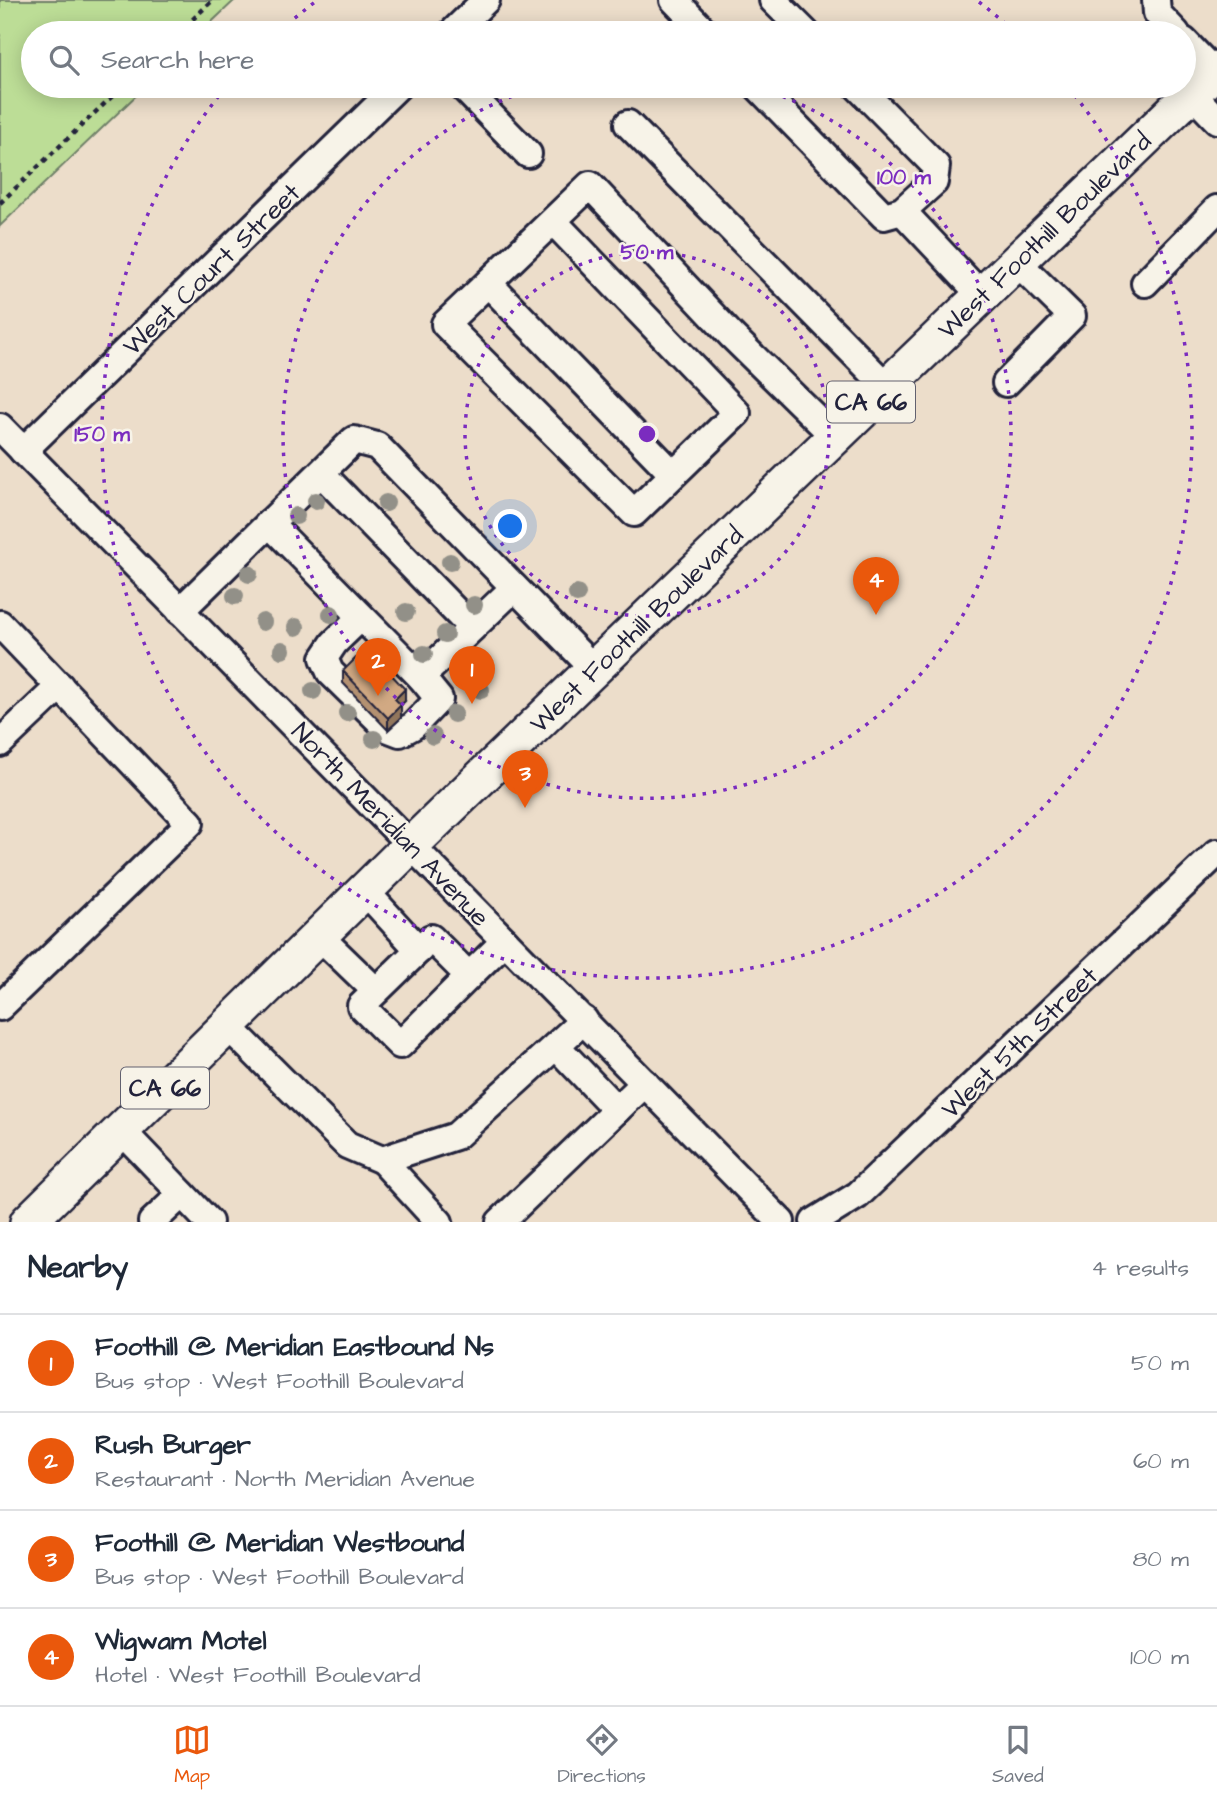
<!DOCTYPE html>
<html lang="en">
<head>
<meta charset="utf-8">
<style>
  :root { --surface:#fff; --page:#f2f2f3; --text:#1f2937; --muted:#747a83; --line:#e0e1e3; --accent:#ea580c }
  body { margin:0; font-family:"Architects Daughter",sans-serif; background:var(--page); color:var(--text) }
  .you { position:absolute; left:511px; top:527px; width:24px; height:24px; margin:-18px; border:5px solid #fff; border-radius:50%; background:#1a73e8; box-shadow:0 0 0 10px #1a73e833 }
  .badge { display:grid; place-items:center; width:46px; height:46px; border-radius:50%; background:var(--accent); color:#fff; font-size:23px; font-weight:700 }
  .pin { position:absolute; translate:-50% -58px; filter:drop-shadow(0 2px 4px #0008) }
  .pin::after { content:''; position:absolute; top:37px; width:24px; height:21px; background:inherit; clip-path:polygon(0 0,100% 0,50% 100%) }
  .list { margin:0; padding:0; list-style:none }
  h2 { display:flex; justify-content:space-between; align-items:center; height:91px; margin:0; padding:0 28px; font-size:30px }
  h2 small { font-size:23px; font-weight:400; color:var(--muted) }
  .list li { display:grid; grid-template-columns:46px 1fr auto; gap:21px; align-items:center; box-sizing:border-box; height:98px; padding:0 28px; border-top:2px solid var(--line) }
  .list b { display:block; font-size:26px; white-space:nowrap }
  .list p { margin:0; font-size:23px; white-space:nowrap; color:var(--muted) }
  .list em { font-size:23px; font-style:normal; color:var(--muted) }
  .icon { flex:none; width:38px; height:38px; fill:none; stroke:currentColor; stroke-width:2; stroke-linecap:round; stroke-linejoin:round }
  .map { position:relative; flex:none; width:1217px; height:1222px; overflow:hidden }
  .search { position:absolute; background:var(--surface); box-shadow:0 4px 18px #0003; left:21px; right:21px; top:21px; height:77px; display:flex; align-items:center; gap:18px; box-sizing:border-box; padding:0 24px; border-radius:38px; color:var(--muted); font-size:26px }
  .sheet { height:483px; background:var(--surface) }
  nav { display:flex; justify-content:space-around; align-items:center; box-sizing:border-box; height:98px; border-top:2px solid var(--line); background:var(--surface); font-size:19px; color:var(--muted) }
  nav a { display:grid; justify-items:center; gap:4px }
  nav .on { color:var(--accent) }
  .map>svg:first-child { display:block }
  .park { fill:#bcdd96; stroke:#6f8068; stroke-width:2 }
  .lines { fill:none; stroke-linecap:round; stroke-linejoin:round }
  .minor-casing { stroke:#22223b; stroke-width:32 }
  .major-casing { stroke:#22223b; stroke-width:40 }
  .path { stroke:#22223b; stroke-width:4.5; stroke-dasharray:5 5; stroke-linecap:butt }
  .minor { stroke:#f7f3e8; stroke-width:26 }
  .major { stroke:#f7f3e8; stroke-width:35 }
  .tree { fill:#929088 }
  .wall { fill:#b49171; stroke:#22223b; stroke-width:2 }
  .shaded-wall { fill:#92765c; stroke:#22223b; stroke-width:2 }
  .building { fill:#d1a983; stroke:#22223b; stroke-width:2 }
  .ring { fill:none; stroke:#7b2cbf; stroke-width:3.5; stroke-dasharray:3.5 7 }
  .labels { text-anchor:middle; stroke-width:5; stroke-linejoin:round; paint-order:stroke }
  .shield { fill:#f7f3e8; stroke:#62616f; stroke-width:2 }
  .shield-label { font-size:24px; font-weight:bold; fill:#22223b }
  .street-label { font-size:26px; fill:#22223b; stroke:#f7f3e8 }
  .centre { fill:#7b2cbf; stroke:#f7f3e8; stroke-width:3.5 }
  .ring-label { font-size:21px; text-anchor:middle; font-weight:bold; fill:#7b2cbf; stroke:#f7f3e8; stroke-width:5; stroke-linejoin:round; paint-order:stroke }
</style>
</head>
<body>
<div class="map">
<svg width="1217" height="1222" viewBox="0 0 1217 1222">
  <rect width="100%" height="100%" fill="#ecddca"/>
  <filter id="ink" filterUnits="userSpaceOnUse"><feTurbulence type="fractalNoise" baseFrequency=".0143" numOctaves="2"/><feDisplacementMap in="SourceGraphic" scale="14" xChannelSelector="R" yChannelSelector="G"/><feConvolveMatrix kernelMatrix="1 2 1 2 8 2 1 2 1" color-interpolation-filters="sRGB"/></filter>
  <g filter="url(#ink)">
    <!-- park -->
    <path class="park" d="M0,0H235L200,33H33V86H146L0,226Z"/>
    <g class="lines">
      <!-- minor casing -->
      <g class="minor-casing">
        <g id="minor">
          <path d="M674,0L706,33"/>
          <path d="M773,0L806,33"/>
          <path d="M1156,0L1157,13L1176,33"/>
          <path d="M452,33L486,0"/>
          <path d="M1184,41L1214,72"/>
          <path d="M462,86L528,154"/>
          <path d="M757,86L884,216L902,211L934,182L936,166L857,86"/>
          <path d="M1191,93L1217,120"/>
          <path d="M628,124L887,387"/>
          <path d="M902,211L982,296"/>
          <path d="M553,221L737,413L634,513L445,324L590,185L732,336L835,437"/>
          <path d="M488,283L673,474"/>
          <path d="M1145,283L1217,209"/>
          <path d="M1006,383L1072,316L1017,262"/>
          <path d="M0,427L781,1222"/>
          <path d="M23,451L398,86"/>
          <path d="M321,473L472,628"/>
          <path d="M269,523L421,677L514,588"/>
          <path d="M180,611L354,440L377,446L594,669"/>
          <path d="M361,617L334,643L324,658L330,672L387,728L400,733L413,726L439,699L421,677"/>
          <path d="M0,624L190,823L0,1007"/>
          <path d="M0,743L60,686"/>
          <path d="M365,891L419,950"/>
          <path d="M319,936L376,991"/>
          <path d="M469,976L400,1045L361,1006L431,938L469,976L505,941"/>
          <path d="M228,1026L347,1145L382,1160L456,1136L584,1020"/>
          <path d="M556,1046L617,1110"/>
          <path d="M121,1130L209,1222"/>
          <path d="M382,1160L439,1222"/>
          <path d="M152,1222L182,1194"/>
          <path d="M500,1222L645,1083"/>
          <path d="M814,1222L858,1195L1217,853"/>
        </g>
      </g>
      <!-- major casing -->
      <g class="major-casing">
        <path id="major" d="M28,1222L411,845L1217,69"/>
      </g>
      <!-- path -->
      <g class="path">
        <path d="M178,33L213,0"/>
        <path d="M0,203L123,86"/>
      </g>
      <!-- minor -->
      <use href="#minor" class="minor"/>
      <!-- major -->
      <use href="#major" class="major"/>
    </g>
    <!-- trees -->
    <g class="tree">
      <circle cx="316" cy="501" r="9"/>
      <circle cx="386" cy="503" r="9"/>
      <circle cx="296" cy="516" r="9"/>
      <circle cx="450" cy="562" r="9"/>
      <circle cx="249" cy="574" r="9"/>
      <circle cx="577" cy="594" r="9"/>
      <circle cx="235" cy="596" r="9"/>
      <circle cx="474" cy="605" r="9"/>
      <circle cx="406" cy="612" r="9"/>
      <circle cx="331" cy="614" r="9"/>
      <circle cx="263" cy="622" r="9"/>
      <circle cx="296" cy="627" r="9"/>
      <circle cx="445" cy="634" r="9"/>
      <circle cx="282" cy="650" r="9"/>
      <circle cx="424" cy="654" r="9"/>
      <circle cx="383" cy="659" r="9"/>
      <circle cx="481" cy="690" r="9"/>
      <circle cx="313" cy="691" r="9"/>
      <circle cx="347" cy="713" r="9"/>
      <circle cx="454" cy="714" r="9"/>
      <circle cx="433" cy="736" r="9"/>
      <circle cx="374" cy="739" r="9"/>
    </g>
    <!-- wall -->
    <path class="wall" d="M343,671L405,701L401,705V718L388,730L343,683Z"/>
    <!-- shaded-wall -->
    <path class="shaded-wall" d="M405,689V701L401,705V718L388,730V718L395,699Z"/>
    <!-- building -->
    <path class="building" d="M356,658L376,679L386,669L405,689L395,699L401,705L388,718L343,671Z"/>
  </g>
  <!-- distance rings -->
  <g class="ring">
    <circle cx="647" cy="434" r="182"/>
    <path d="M753 86A364 364 0 1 1 541 86"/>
    <path d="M279 32A545 545 0 0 1 315 2M979 2A545 545 0 0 1 1015 32M1068 87A545 545 0 1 1 226 87"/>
  </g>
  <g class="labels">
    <!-- shield labels -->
    <g class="shield">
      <rect x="827" y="381.5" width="88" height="41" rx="5"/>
      <rect x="121" y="1067.5" width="88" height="41" rx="5"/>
    </g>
    <g class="shield-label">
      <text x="871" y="410">CA 66</text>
      <text x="165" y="1096">CA 66</text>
    </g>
    <!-- street labels -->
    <g class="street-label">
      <text transform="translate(1044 235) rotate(-44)" y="9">West Foothill Boulevard</text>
      <text transform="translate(211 269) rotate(-44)" y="9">West Court Street</text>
      <text transform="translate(636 629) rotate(-44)" y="9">West Foothill Boulevard</text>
      <text transform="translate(391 824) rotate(46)" y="9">North Meridian Avenue</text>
      <text transform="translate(1019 1042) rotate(-44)" y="9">West 5th Street</text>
    </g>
  </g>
  <circle cx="647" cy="434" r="10" class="centre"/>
  <g class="ring-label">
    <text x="904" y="184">100 m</text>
    <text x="647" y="259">50 m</text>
    <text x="102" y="441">150 m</text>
  </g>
</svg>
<div class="you"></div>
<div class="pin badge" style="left:472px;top:704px">1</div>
<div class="pin badge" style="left:378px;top:696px">2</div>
<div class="pin badge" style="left:525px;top:808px">3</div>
<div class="pin badge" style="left:876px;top:615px">4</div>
<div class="search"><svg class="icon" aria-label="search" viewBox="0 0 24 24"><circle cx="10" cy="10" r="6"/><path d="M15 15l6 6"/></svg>Search here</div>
</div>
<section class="sheet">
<h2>Nearby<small>4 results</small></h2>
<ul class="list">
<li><span class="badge">1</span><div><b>Foothill @ Meridian Eastbound Ns</b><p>Bus stop · West Foothill Boulevard</p></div><em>50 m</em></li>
<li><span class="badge">2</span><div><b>Rush Burger</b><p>Restaurant · North Meridian Avenue</p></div><em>60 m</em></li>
<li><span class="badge">3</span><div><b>Foothill @ Meridian Westbound</b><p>Bus stop · West Foothill Boulevard</p></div><em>80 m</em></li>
<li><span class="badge">4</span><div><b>Wigwam Motel</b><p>Hotel · West Foothill Boulevard</p></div><em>100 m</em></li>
</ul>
</section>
<nav>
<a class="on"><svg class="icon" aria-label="map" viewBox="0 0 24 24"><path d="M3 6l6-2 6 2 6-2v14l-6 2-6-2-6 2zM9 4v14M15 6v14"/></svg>Map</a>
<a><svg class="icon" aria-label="directions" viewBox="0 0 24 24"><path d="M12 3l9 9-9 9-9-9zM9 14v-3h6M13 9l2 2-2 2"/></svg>Directions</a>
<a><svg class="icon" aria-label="saved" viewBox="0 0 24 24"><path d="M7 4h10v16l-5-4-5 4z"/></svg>Saved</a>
</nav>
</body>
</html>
